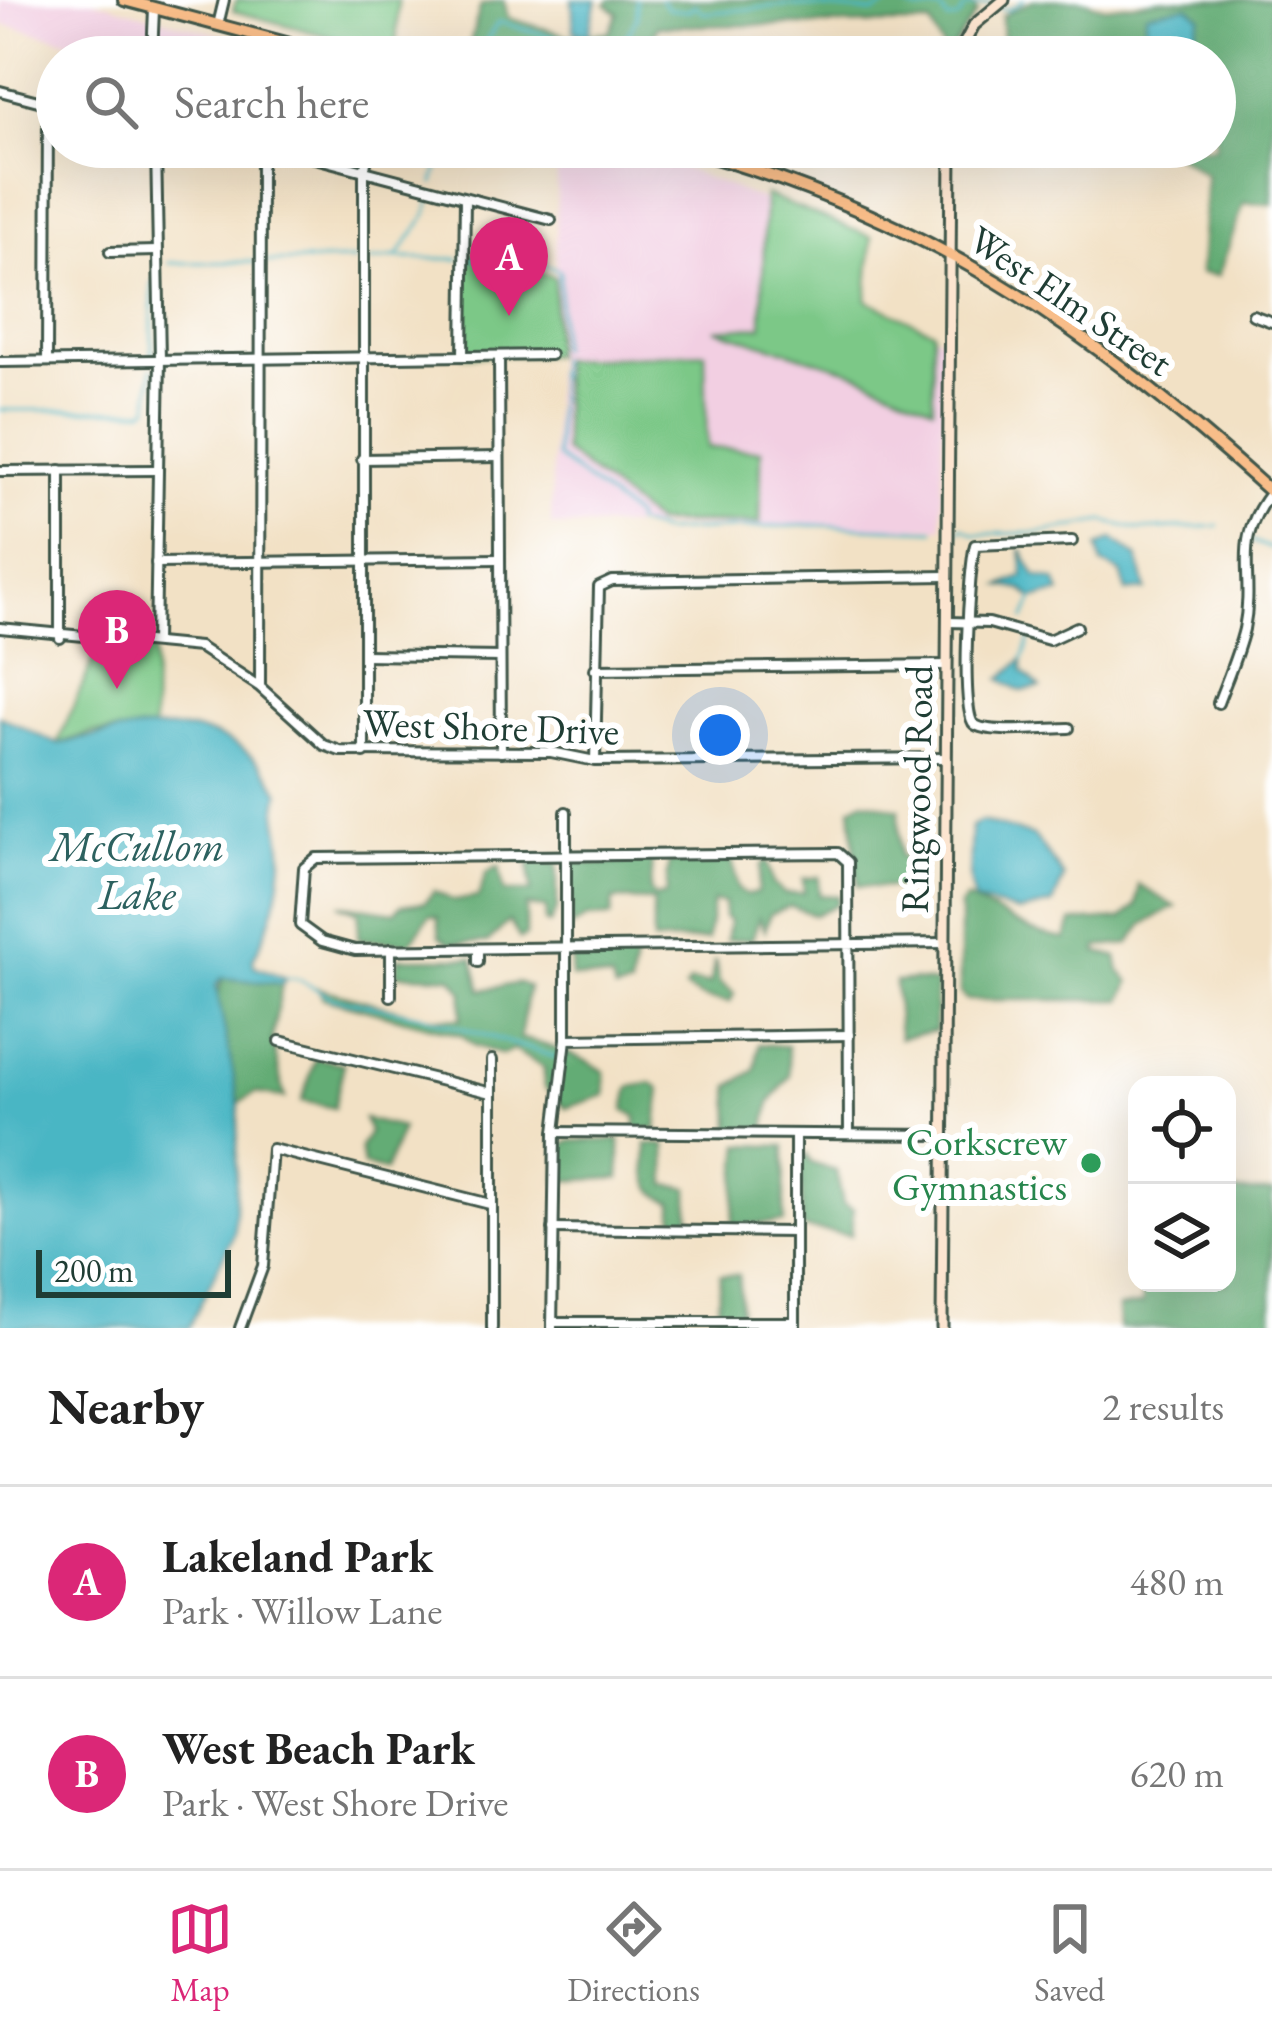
<!DOCTYPE html>
<html lang="en">
<head>
<meta charset="utf-8">
<style>
  :root { --surface:#fff; --page:#f6f6f6; --text:#222; --muted:#767676; --line:#e0e0e0; --accent:#db2777 }
  body { margin:0; font-family:"EB Garamond",serif; background:var(--page); color:var(--text) }
  .controls { position:absolute; right:36px; bottom:36px; display:grid; overflow:hidden; border-radius:24px; box-shadow:0 12px 48px #0002 }
  .controls button { width:108px; height:108px; display:grid; place-items:center; padding:0; border:0; border-bottom:3px solid var(--line); background:var(--surface); color:var(--text); font:60px sans-serif }
  .scale { position:absolute; left:36px; bottom:30px; width:195px; box-sizing:border-box; padding-left:12px; border:6px solid #1f3d34; border-top:0; font-size:33px; line-height:42px; white-space:nowrap; color:#1f3d34; -webkit-text-stroke:9px #fff; paint-order:stroke }
  .you { position:absolute; left:720px; top:735px; width:42px; height:42px; margin:-30px; border:9px solid #fff; border-radius:50%; background:#1a73e8; box-shadow:0 0 0 18px #1a73e833 }
  .badge { display:grid; place-items:center; width:78px; height:78px; border-radius:50%; background:var(--accent); color:#fff; font-size:39px; font-weight:700 }
  .pin { position:absolute; translate:-50% -99px; filter:drop-shadow(0 3px 6px #0008) }
  .pin::after { content:''; position:absolute; top:63px; width:42px; height:36px; background:inherit; clip-path:polygon(0 0,100% 0,50% 100%) }
  .list { margin:0; padding:0; list-style:none }
  h2 { display:flex; justify-content:space-between; align-items:center; height:156px; margin:0; padding:0 48px; font-size:51px }
  h2 small { font-size:39px; font-weight:400; color:var(--muted) }
  .list li { display:grid; grid-template-columns:78px 1fr auto; gap:36px; align-items:center; box-sizing:border-box; height:192px; padding:0 48px; border-top:3px solid var(--line) }
  .list b { display:block; font-size:45px; white-space:nowrap }
  .list p { margin:0; font-size:39px; white-space:nowrap; color:var(--muted) }
  .list em { font-size:39px; font-style:normal; color:var(--muted) }
  .icon { flex:none; width:66px; height:66px; fill:none; stroke:currentColor; stroke-width:2; stroke-linecap:round; stroke-linejoin:round }
  .map { position:relative; flex:none; width:1272px; height:1328px; overflow:hidden }
  .search { position:absolute; background:var(--surface); box-shadow:0 12px 48px #0002; left:36px; right:36px; top:36px; height:132px; display:flex; align-items:center; gap:30px; box-sizing:border-box; padding:0 42px; border-radius:66px; color:var(--muted); font-size:45px }
  .sheet { height:540px; background:var(--surface) }
  nav { display:flex; justify-content:space-around; align-items:center; box-sizing:border-box; height:168px; border-top:3px solid var(--line); background:var(--surface); font-size:33px; color:var(--muted) }
  nav a { display:grid; justify-items:center; gap:6px }
  nav .on { color:var(--accent) }
  .map>svg:first-child { display:block }
  .built { fill:#f2cfe2 }
  .green { fill:#7bc887; stroke:#4d825e; stroke-width:3 }
  .forest { fill:#64ac74; stroke:#427454; stroke-width:3 }
  .water { fill:#49b6c4; stroke:#347a7c; stroke-width:3 }
  .lines { fill:none; stroke-linecap:round; stroke-linejoin:round }
  .stream { stroke:#49b6c4; stroke-width:3 }
  .street-casing { stroke:#3f564a; stroke-width:14 }
  .secondary-casing { stroke:#3f564a; stroke-width:15 }
  .primary-casing { stroke:#3f564a; stroke-width:16 }
  .street { stroke:#fff; stroke-width:8 }
  .secondary { stroke:#fce5d0; stroke-width:9 }
  .primary { stroke:#f8bd89; stroke-width:10 }
  .leisure-dot { fill:#2e9e5b; stroke:#fff; stroke-width:4.5 }
  .labels { text-anchor:middle; stroke-width:12; stroke-linejoin:round; paint-order:stroke }
  .street-label { font-size:39px; fill:#1f3d34; stroke:#fff }
  .leisure-label { font-size:39px; fill:#27864d; stroke:#fff; text-anchor:end }
  .water-label { font-size:42px; font-style:italic; fill:#2c615f; stroke:#fff }
</style>
</head>
<body>
<div class="map">
<svg width="1272" height="1328" viewBox="0 0 1272 1328">
  <rect width="100%" height="100%" fill="#fff"/>
  <filter id="ink" filterUnits="userSpaceOnUse"><feTurbulence type="fractalNoise" baseFrequency=".00833" numOctaves="2"/><feDisplacementMap in="SourceGraphic" scale="24" xChannelSelector="R" yChannelSelector="G"/><feConvolveMatrix kernelMatrix="1 2 1 2 8 2 1 2 1" color-interpolation-filters="sRGB"/></filter>
  <filter id="wash" filterUnits="userSpaceOnUse"><feTurbulence type="fractalNoise" baseFrequency=".004" numOctaves="4" result="noise"/><feDisplacementMap in="SourceGraphic" scale="48" xChannelSelector="R" yChannelSelector="G"/><feGaussianBlur stdDeviation="2.7" result="paint"/><feColorMatrix in="noise" values="0 0 0 0 0 0 0 0 0 0 0 0 0 0 0 0 0 1.4 0 .05"/><feComposite in="paint" operator="in"/></filter>
  <g filter="url(#wash)">
    <rect width="100%" height="100%" fill="#f2e1c5"/>
    <!-- built -->
    <g class="built">
      <path d="M0,0H92L300,57H137L0,24Z"/>
      <path d="M468,147H629L864,240L869,302L943,339L942,527L551,526L557,173Z"/>
    </g>
    <!-- green -->
    <g class="green">
      <path d="M236,0H398L396,54L233,11Z"/>
      <path d="M765,195L872,237L867,300L933,331V407L849,370L715,329L762,326Z"/>
      <path d="M465,251L555,277L553,355L463,356Z"/>
      <path d="M705,352L707,448L761,450L760,523H655L564,451L561,360Z"/>
      <path d="M99,647L154,648L153,731L92,733L57,744Z"/>
    </g>
    <!-- forest -->
    <g class="forest">
      <path d="M504,0L508,18L569,36L610,32L618,13L606,4L610,0H968L977,12L947,57L931,24L657,26L647,57H534L527,52L466,57L481,5Z"/>
      <path d="M1034,0H1081L1105,7L1163,0H1272V204L1244,203L1218,276L1200,273L1206,175L1165,147H1215V57H1187V47L1148,35L1143,42L1146,57H1003L1002,16Z"/>
      <path d="M864,800L899,809L900,856L914,861L916,874L904,875L898,888L858,886L851,807Z"/>
      <path d="M652,859L650,891L655,897L666,895L669,862L732,860L738,889L746,895L757,893L761,865L767,861L773,884L785,894L804,893L803,879L819,877V895L838,896L837,904L814,915L790,906L770,914L765,930L759,918L752,939L726,940L730,921L724,917V903L713,901L707,940L653,942V901L613,900L611,917L587,918L571,928V861L603,864Z"/>
      <path d="M529,863H557V909L550,924L545,922L546,908L526,906V936L520,939L509,921L488,942L450,943L440,936L438,917L430,915L410,943L358,939L359,912L339,904L395,912L401,905L425,902L434,891L454,901L478,897L486,873L499,866L504,892H531Z"/>
      <path d="M1139,885L1176,907L1144,924L1129,944L1098,947L1097,952L1117,957L1120,971L1130,982L1122,1000H966L960,993V906L966,899C1007,915 1022,933 1066,939L1072,922L1121,919L1137,906Z"/>
      <path d="M572,954H636L630,988L615,991L612,980L571,977Z"/>
      <path d="M398,958H473L481,990L520,983L528,987L520,1038C545,1044 586,1058 605,1072L606,1095L566,1108L544,1087V1068L513,1050L503,1055L473,1045L462,1035L323,998L318,988L425,1017L461,1019L463,992L452,977L396,974Z"/>
      <path d="M715,960L719,982L734,993L730,1002L703,998L685,989L690,982L710,984Z"/>
      <path d="M222,978L282,984L272,1039L285,1098L256,1093L239,1103L216,1004Z"/>
      <path d="M914,980L936,983L935,1031L899,1038L895,982Z"/>
      <path d="M759,1044L787,1046L790,1076L770,1103L765,1128L731,1130L730,1086L755,1070Z"/>
      <path d="M316,1058L344,1064L334,1108L302,1101Z"/>
      <path d="M652,1083L661,1089L657,1129H636V1116L625,1110L630,1087Z"/>
      <path d="M364,1119L402,1128L385,1171L363,1166L360,1148L369,1132Z"/>
      <path d="M620,1140V1178L558,1181L559,1147L571,1141Z"/>
      <path d="M647,1144L666,1145L667,1185L689,1188L690,1221H675L673,1202C643,1193 646,1171 647,1144Z"/>
      <path d="M741,1145L785,1146L784,1222L732,1225Z"/>
      <path d="M807,1155L811,1163L836,1171L843,1204L853,1209L851,1235L802,1228L801,1162Z"/>
      <path d="M1227,1192H1272V1328H1119L1118,1308L1143,1304V1283H1227Z"/>
      <path d="M720,1275H739L740,1316H717Z"/>
    </g>
    <!-- water -->
    <g class="water">
      <path d="M572,0H597L589,34L574,31Z"/>
      <path d="M1188,6L1201,16L1187,57H1146V13Z"/>
      <path d="M1113,539L1138,558L1146,590L1127,592L1121,573L1102,564L1098,547Z"/>
      <path d="M1021,548L1036,576L1056,581L1061,593L1034,599L1023,590L1002,586L1024,576Z"/>
      <path d="M1023,659V671L1040,688L1021,691L1001,679Z"/>
      <path d="M0,716L57,744C138,727 235,705 280,793C273,812 281,828 282,849C283,888 272,923 253,959L254,966L286,978L282,984L222,978L216,985L239,1103L234,1234L189,1328H0Z"/>
      <path d="M982,821L1034,836L1064,877L1053,904L1019,912L974,901L969,880L971,826Z"/>
    </g>
    <g class="lines">
      <!-- stream -->
      <g class="stream">
        <path d="M661,0L668,9L688,11L695,5L704,13L790,5L874,13L895,2L917,11L941,10L948,20L958,19L965,8L990,4"/>
        <path d="M999,7L1008,10L1024,0"/>
        <path d="M476,57L498,22L592,47L623,43L637,17L636,0"/>
        <path d="M434,183L443,147"/>
        <path d="M398,258L459,259"/>
        <path d="M470,259L517,254L560,271L559,349"/>
        <path d="M369,261L397,257L427,214L431,198"/>
        <path d="M267,262L355,260"/>
        <path d="M169,263L255,262"/>
        <path d="M152,282V354"/>
        <path d="M557,359L556,457L634,517L635,524L663,532L813,525L934,530"/>
        <path d="M0,410H144L149,407L152,368"/>
        <path d="M955,534L962,527L975,534L1039,533L1104,521L1140,530L1219,526"/>
        <path d="M1252,541L1272,549"/>
        <path d="M1025,619L1034,599"/>
        <path d="M1023,659L1030,639"/>
        <path d="M286,978L298,979L333,998L420,1015L555,1057"/>
      </g>
    </g>
  </g>
  <g filter="url(#ink)">
    <g class="lines">
      <!-- street casing -->
      <g class="street-casing">
        <g id="street">
          <path d="M218,25L224,0"/>
          <path d="M152,57L154,9"/>
          <path d="M0,91L57,106"/>
          <path d="M273,147L551,220"/>
          <path d="M110,252L157,251"/>
          <path d="M1253,315L1272,322"/>
          <path d="M463,356L465,198"/>
          <path d="M499,356L501,752"/>
          <path d="M47,361L48,105"/>
          <path d="M0,362L550,355"/>
          <path d="M362,459L499,457"/>
          <path d="M0,471L156,470"/>
          <path d="M156,563L499,559"/>
          <path d="M948,622L989,623L1049,640L1077,627"/>
          <path d="M0,628L199,647L260,687L324,745L340,751L551,752L595,761L946,758"/>
          <path d="M60,638V470"/>
          <path d="M155,642L160,359L156,147"/>
          <path d="M364,655L500,657"/>
          <path d="M595,669L947,665"/>
          <path d="M260,686L261,147"/>
          <path d="M1218,703C1227,679 1238,654 1244,629C1256,569 1230,545 1271,492"/>
          <path d="M1069,728C1050,728 987,735 974,724C960,712 969,568 975,545L1072,541"/>
          <path d="M364,753V171L370,147"/>
          <path d="M595,761L599,587L612,581L947,576"/>
          <path d="M391,949V996"/>
          <path d="M478,949V962"/>
          <path d="M566,1039L849,1035"/>
          <path d="M280,1041L492,1093"/>
          <path d="M555,1132L942,1135"/>
          <path d="M849,1134C849,1044 848,953 848,862L838,853L316,858L304,868L300,925L322,941L355,950L945,943"/>
          <path d="M553,1229L794,1232"/>
          <path d="M552,1322H795"/>
          <path d="M240,1328L263,1266L272,1149L490,1204"/>
          <path d="M492,1328V1060"/>
          <path d="M552,1328L555,1132L566,1039V812"/>
          <path d="M795,1328V1135"/>
        </g>
      </g>
      <!-- secondary casing -->
      <g class="secondary-casing">
        <g id="secondary">
          <path d="M957,57L974,25L1004,0"/>
          <path d="M942,1328L951,147"/>
        </g>
      </g>
      <!-- primary casing -->
      <g class="primary-casing">
        <g id="primary">
          <path d="M124,0L339,57"/>
          <path d="M677,147C923,213 1086,325 1272,493"/>
        </g>
      </g>
      <!-- street -->
      <use href="#street" class="street"/>
      <!-- secondary -->
      <use href="#secondary" class="secondary"/>
      <!-- primary -->
      <use href="#primary" class="primary"/>
    </g>
  </g>
  <!-- markers -->
  <circle class="leisure-dot" cx="1091" cy="1163" r="12"/>
  <g class="labels">
    <!-- street labels -->
    <g class="street-label">
      <text transform="translate(1071 300) rotate(34)" y="14">West Elm Street</text>
      <text transform="translate(491 726) rotate(2)" y="14">West Shore Drive</text>
      <text transform="translate(916 789) rotate(-89)" y="14">Ringwood Road</text>
    </g>
    <!-- leisure labels -->
    <g class="leisure-label">
      <text x="1067" y="1155">Corkscrew<tspan x="1067" dy="45">Gymnastics</tspan></text>
    </g>
    <!-- water labels -->
    <g class="water-label">
      <text x="137" y="861">McCullom<tspan x="137" dy="48">Lake</tspan></text>
    </g>
  </g>
</svg>
<div class="controls">
<button><svg class="icon" aria-label="locate" viewBox="0 0 24 24"><circle cx="12" cy="12" r="6"/><path d="M12 2v4M12 18v4M2 12h4M18 12h4"/></svg></button>
<button><svg class="icon" aria-label="layers" viewBox="0 0 24 24"><path d="M12 4l9 5-9 5-9-5zM3 14l9 5 9-5"/></svg></button>
</div>
<div class="scale">200 m</div>
<div class="you"></div>
<div class="pin badge" style="left:509px;top:316px">A</div>
<div class="pin badge" style="left:117px;top:689px">B</div>
<div class="search"><svg class="icon" aria-label="search" viewBox="0 0 24 24"><circle cx="10" cy="10" r="6"/><path d="M15 15l6 6"/></svg>Search here</div>
</div>
<section class="sheet">
<h2>Nearby<small>2 results</small></h2>
<ul class="list">
<li><span class="badge">A</span><div><b>Lakeland Park</b><p>Park · Willow Lane</p></div><em>480 m</em></li>
<li><span class="badge">B</span><div><b>West Beach Park</b><p>Park · West Shore Drive</p></div><em>620 m</em></li>
</ul>
</section>
<nav>
<a class="on"><svg class="icon" aria-label="map" viewBox="0 0 24 24"><path d="M3 6l6-2 6 2 6-2v14l-6 2-6-2-6 2zM9 4v14M15 6v14"/></svg>Map</a>
<a><svg class="icon" aria-label="directions" viewBox="0 0 24 24"><path d="M12 3l9 9-9 9-9-9zM9 14v-3h6M13 9l2 2-2 2"/></svg>Directions</a>
<a><svg class="icon" aria-label="saved" viewBox="0 0 24 24"><path d="M7 4h10v16l-5-4-5 4z"/></svg>Saved</a>
</nav>
</body>
</html>
